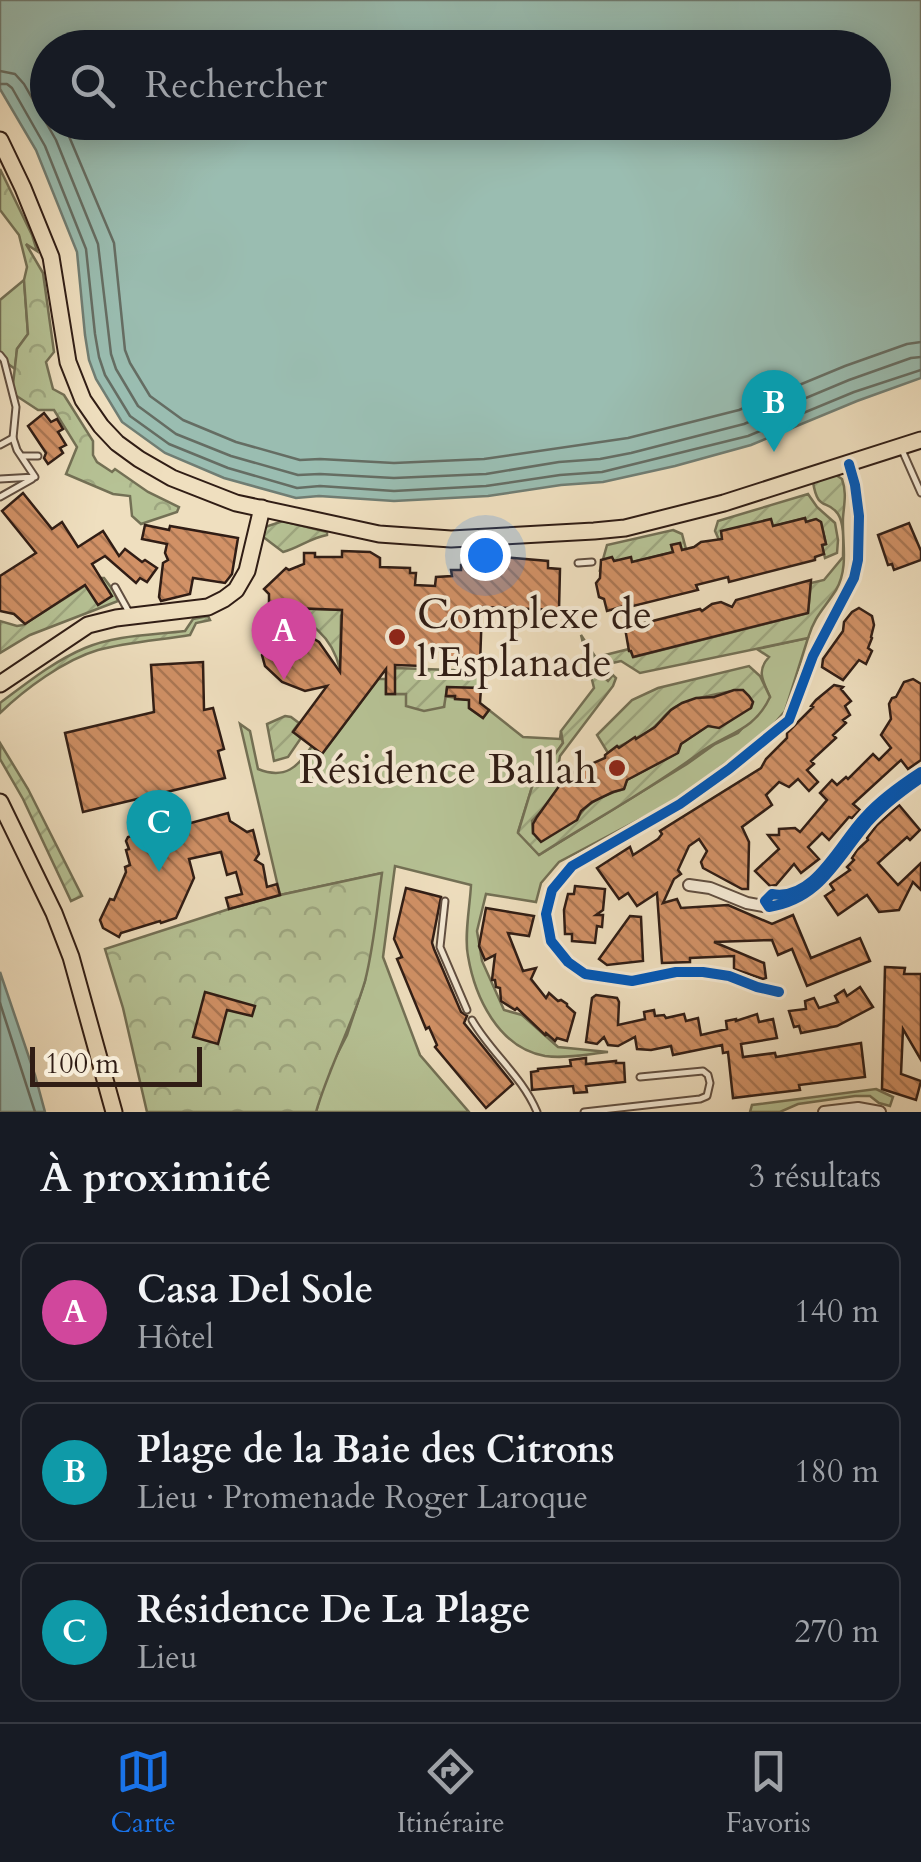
<!DOCTYPE html>
<html lang="fr">
<head>
<meta charset="utf-8">
<style>
  :root { --surface:#171b24; --page:#20242c; --text:#f1f3f6; --muted:#9ea1a6; --line:#363941; --accent:#1a73e8 }
  body { margin:0; font-family:Cardo,serif; background:var(--page); color:var(--text) }
  .scale { position:absolute; left:30px; bottom:25px; width:172px; box-sizing:border-box; padding-left:10px; border:5px solid #301d15; border-top:0; font-size:28px; line-height:35px; white-space:nowrap; color:#301d15; -webkit-text-stroke:8px #f5ead5; paint-order:stroke }
  .you { position:absolute; left:485px; top:555px; width:35px; height:35px; margin:-25px; border:8px solid #fff; border-radius:50%; background:#1a73e8; box-shadow:0 0 0 15px #1a73e833 }
  .badge { display:grid; place-items:center; width:65px; height:65px; border-radius:50%; background:var(--accent); color:#fff; font-size:32px; font-weight:700 }
  .pin { position:absolute; translate:-50% -82px; filter:drop-shadow(0 2px 5px #0008) }
  .pin::after { content:''; position:absolute; top:52px; width:35px; height:30px; background:inherit; clip-path:polygon(0 0,100% 0,50% 100%) }
  .list { margin:0; padding:0; list-style:none }
  h2 { display:flex; justify-content:space-between; align-items:center; height:130px; margin:0; padding:0 40px; font-size:42px }
  h2 small { font-size:32px; font-weight:400; color:var(--muted) }
  .list li { display:grid; grid-template-columns:65px 1fr auto; gap:30px; align-items:center; box-sizing:border-box; height:140px; margin:0 20px 20px; padding:0 20px; border:2px solid var(--line); border-radius:20px }
  .list b { display:block; font-size:38px; white-space:nowrap }
  .list p { margin:0; font-size:32px; white-space:nowrap; color:var(--muted) }
  .list em { font-size:32px; font-style:normal; color:var(--muted) }
  .icon { flex:none; width:55px; height:55px; fill:none; stroke:currentColor; stroke-width:2; stroke-linecap:round; stroke-linejoin:round }
  .map { position:relative; flex:none; width:921px; height:1112px; overflow:hidden }
  .search { position:absolute; background:var(--surface); box-shadow:0 5px 25px #0003; left:30px; right:30px; top:30px; height:110px; display:flex; align-items:center; gap:25px; box-sizing:border-box; padding:0 35px; border-radius:55px; color:var(--muted); font-size:38px }
  .sheet { height:610px; background:var(--surface) }
  nav { display:flex; justify-content:space-around; align-items:center; box-sizing:border-box; height:140px; border-top:2px solid var(--line); background:var(--surface); font-size:28px; color:var(--muted) }
  nav a { display:grid; justify-items:center; gap:5px }
  nav .on { color:var(--accent) }
  .map>svg:first-child { display:block }
  .green { fill:#b6c295; stroke:#737055; stroke-width:2.5 }
  .forest { fill:url(#forest-crowns); stroke:#737055; stroke-width:2.5 }
  .garden { fill:url(#garden-furrows); stroke:#737055; stroke-width:2.5 }
  .water { fill:#9abdb1; stroke:#707d73; stroke-width:2.5; fill-rule:evenodd }
  .lines { fill:none; stroke-linecap:round; stroke-linejoin:round }
  .shore { stroke:#656d63; stroke-width:2.5 }
  .building { fill:url(#building-back-hatch); stroke:#301d15; stroke-width:2.5 }
  .service-casing { stroke:#604e40; stroke-width:9 }
  .minor-casing { stroke:#604e40; stroke-width:14 }
  .primary-casing { stroke:#301d15; stroke-width:19 }
  .service { stroke:#f5ead5; stroke-width:5 }
  .minor { stroke:#f5ead5; stroke-width:10 }
  .primary { stroke:#efdfbf; stroke-width:15 }
  .cycleway-casing { stroke:#f5ead5; stroke-width:16 }
  .cycleway { stroke:#0057b8; stroke-width:10 }
  .poi-dot { fill:#8f2418; stroke:#f5ead5; stroke-width:4 }
  .labels { text-anchor:middle; stroke-width:8; stroke-linejoin:round; paint-order:stroke }
  .poi-label { font-size:42px; fill:#301d15; stroke:#f5ead5; text-anchor:start }
</style>
</head>
<body>
<div class="map">
<svg width="921" height="1112" viewBox="0 0 921 1112">
  <defs>
    <pattern id="forest-crowns" width="20" height="18" patternUnits="userSpaceOnUse" patternTransform="scale(2.5)"><rect width="20" height="18" fill="#b6c295"/><path d="M2 6a3 3 0 1 1 6 0M12 15a3 3 0 1 1 6 0" fill="none" stroke="#9da680"/></pattern>
    <pattern id="garden-furrows" width="10" height="10" patternUnits="userSpaceOnUse" patternTransform="scale(2.5)"><rect width="10" height="10" fill="#b6c295"/><path d="M-1 1l2-2M0 10L10 0M9 11l2-2" fill="none" stroke="#9da680"/></pattern>
    <pattern id="building-back-hatch" width="6" height="6" patternUnits="userSpaceOnUse" patternTransform="scale(2.5)"><rect width="6" height="6" fill="#d19166"/><path d="M-1 5l2 2M0 0l6 6M5-1l2 2" fill="none" stroke="#aa7653"/></pattern>
  </defs>
  <rect width="100%" height="100%" fill="#efdfbf"/>
  <filter id="stains"><feTurbulence type="fractalNoise" baseFrequency=".002" numOctaves="4"/><feColorMatrix values="0 0 0 0 .2 0 0 0 0 .09 0 0 0 0 .02 0 0 0 .5 -.17"/></filter>
  <radialGradient id="worn" r=".72"><stop offset=".6" stop-color="#630" stop-opacity="0"/><stop offset="1" stop-color="#630" stop-opacity=".3"/></radialGradient>
  <!-- green -->
  <g class="green">
    <path d="M24,280L28,334L17,349L15,369L0,358V300Z"/>
    <path d="M808,638L785,711L768,731L678,799L559,862L541,883L536,902L486,894L477,931L482,961L504,1010L522,1015L558,1047L608,1052C588,1054 566,1059 545,1056C499,1048 475,998 468,956C464,936 470,906 471,885L395,866L383,957L420,1055L469,1112H316L325,1078L347,1035L365,981L381,873L280,895L240,724L250,731L258,769C285,780 298,767 312,746L322,754L378,679H386V694H406L444,706V696L469,700V708L483,718L489,710L523,737L560,739L561,731L563,743L532,787L518,832L539,855L687,764L715,744L738,733L770,697C763,681 756,671 769,657L757,649Z"/>
    <path d="M876,1089L893,1097L890,1106L879,1103L870,1096H855L798,1104L780,1112H750L752,1105Z"/>
  </g>
  <!-- forest -->
  <g class="forest">
    <path d="M0,169L32,235L37,251L26,244L43,273L54,352L46,362L53,389L64,395L93,441V455L97,462L112,472L115,469L148,492L179,507L177,512L141,524L132,516L130,496L113,494L66,474L77,447L54,410H38L12,393L17,349L28,334L24,280L27,267L19,235L0,210Z"/>
    <path d="M382,873C377,908 374,946 365,981C352,1026 329,1067 316,1112H147L123,1008L105,949L229,909L280,895Z"/>
  </g>
  <!-- garden -->
  <g class="garden">
    <path d="M836,475L842,479C847,493 844,504 843,518C842,542 849,568 836,590C824,609 815,615 808,638L640,673L621,661L612,663L605,655L629,649L634,657L808,613L811,583L824,580L843,557C843,545 845,525 838,514C827,498 818,513 813,482L820,478Z"/>
    <path d="M808,494L817,507L835,523L838,540L837,553L825,558L822,545L826,544L821,522L816,519L806,522L805,518L719,540L715,531L718,521Z"/>
    <path d="M283,521L327,532V535C310,538 299,548 283,552L262,536L265,527Z"/>
    <path d="M673,530L682,534L686,549L600,570L607,545Z"/>
    <path d="M97,578H104L113,590L118,601L30,635L0,653V621L17,626L23,625Z"/>
    <path d="M279,608L345,610L341,616L340,669C331,634 311,622 279,608Z"/>
    <path d="M208,616L210,620L196,623L190,635C160,640 127,642 98,650C64,660 25,689 0,713V703C27,683 54,661 85,648C115,635 153,635 185,631L193,619Z"/>
    <path d="M581,635L598,661L593,667L608,681L613,675L616,678L613,686L560,756L556,779L562,782L548,804L532,821L533,833L577,820C585,802 606,794 624,789L627,780L677,753L681,744L710,724L751,708L753,702L743,691C731,689 682,701 672,709C664,715 658,725 649,731C635,740 622,744 608,753L597,735L632,700L658,688L749,666L760,676L770,697C754,732 726,733 698,754C648,791 592,821 539,855L518,833L532,787L563,743L561,731L594,688Z"/>
    <path d="M395,668L480,671L481,688H447L444,707L424,711L406,706V694H386V679H394Z"/>
    <path d="M285,716L291,717L299,723L293,731L301,738L288,757L274,761L267,724Z"/>
    <path d="M0,743L28,789L82,896L71,901L23,799L0,759Z"/>
  </g>
  <!-- water -->
  <g class="water">
    <path d="M0,0H921V378L857,401L751,445L675,466L603,482L561,485L488,496L394,501L319,496L296,498L224,478L165,453L122,422L96,379L89,360L85,335L77,252L36,150L0,89ZM48,48H874V122H48Z"/>
    <path d="M0,972L35,1075L45,1112H0Z"/>
  </g>
  <g class="lines">
    <!-- shore -->
    <g class="shore">
      <path d="M0,71L15,74L24,84L56,140L98,244L111,354L116,369L138,406L176,434L231,456L298,475L320,474L394,478L486,474L559,462L600,459L631,453L744,424L849,380L911,358L921,357"/>
      <path d="M0,84H7L12,88L45,146L86,249L95,334L99,357L105,375L130,416L169,444L228,468L297,488L320,486L394,491L486,486L560,475L602,472L748,436L854,392L921,370"/>
      <path d="M63,122L114,243L125,350L130,363L150,396L183,420L236,442L300,460L320,459L394,463L484,459L628,438L739,410L845,366L907,344L921,342"/>
      <path d="M0,1003L35,1112"/>
    </g>
  </g>
  <!-- building -->
  <g class="building">
    <path d="M44,413L51,422L57,419L63,429L58,432L66,445L60,448L63,453L48,464L44,458L46,453L28,426Z"/>
    <path d="M23,493L52,529L62,522L78,547L103,531L119,556L125,549L142,562L145,560L157,568L147,582L140,578L136,583L105,556L92,564L112,596L98,605L85,585L25,624L14,614L0,611V576L36,553L2,511Z"/>
    <path d="M805,518L806,522L816,519L821,522L826,544L822,545L824,554L815,557V560L729,582L728,577L696,585L698,590L621,609V607L607,611L604,599L599,597L596,583L600,578L601,560L612,557L614,561L631,557L632,562L673,552L671,545L680,543L682,550L694,547L701,542L722,539L721,531L771,519L773,526Z"/>
    <path d="M909,523L921,551V560L894,570L892,564L888,565L878,535Z"/>
    <path d="M145,525L169,530L170,526L238,538L232,574L225,583L193,578L190,594L161,601L159,597L163,563L168,560L165,553L167,544L142,539Z"/>
    <path d="M342,551L370,552L380,558V567L410,568V573H416L415,585L435,586L436,577L452,576L451,570H461V565L491,556L548,561V568L560,569L559,610L482,607L480,665L441,664L442,651L424,650L423,666L395,665V694H386V669L322,754L293,732L327,686L305,691L282,682L265,666L262,655L265,651L261,647L264,635L275,629L279,630L282,627L296,628L319,642L340,672L342,610L269,607V594L264,589L286,568L289,570L304,564V553H315V557H342Z"/>
    <path d="M811,580L808,613L633,657L631,651H629L625,628L700,609L702,611L712,604L721,602L732,607L736,600Z"/>
    <path d="M859,608L872,616L874,625L871,637L872,638L868,648L872,651L866,664L859,660L843,680L822,667L823,659L843,631L844,622L852,612Z"/>
    <path d="M203,662L204,710L213,708L224,749L218,751L225,778L83,812L65,733L154,712L151,665Z"/>
    <path d="M913,679L921,684V760L908,769L901,760L853,804L860,810L852,818L849,817L829,840L822,833L808,847L819,859L801,873L794,864L776,885L770,886L755,871L779,849L768,835H779V829L795,828L800,832L827,800L820,793L832,780L837,785L846,777L848,779L873,754L879,760L891,748L881,735L891,719L889,704L892,698L896,697L904,682Z"/>
    <path d="M834,685L843,687L841,689L851,701L845,706L850,715L843,720L846,723L833,735L836,738L811,761L814,764L807,770L818,782L809,791L798,779L789,787L779,782L766,795L772,805L742,827L749,842L748,889H742L703,868L701,862L707,851L699,839L689,846L678,870L681,874L674,879L663,903L677,899L681,908L728,905L772,924L793,915L811,958L860,938L870,961L807,986L792,949L778,955L772,940L714,942L764,963L766,978L763,979L734,969V956L690,958V962L662,963L657,893L637,906L628,893L619,899L597,868L630,847L633,855L658,839L662,834L660,831L761,768L766,759L787,738V733L813,707L811,706L816,700Z"/>
    <path d="M447,687L481,688L480,703L489,710L483,718L469,708V700L455,699V696H446Z"/>
    <path d="M734,690H743L749,696L753,702L751,708L719,728L708,726L681,744L678,753L627,780L624,789L613,792L592,802L581,811L577,820L541,842L533,833V824L537,817L562,782L575,771L605,758V755L617,746L619,748L635,737L636,739L655,727L671,710L682,703L696,698L714,697Z"/>
    <path d="M899,805L920,830L910,840L907,837L878,863L898,885L921,863V890L913,882L899,910L879,912L867,895L838,915L825,896L834,890L830,884L850,870L847,867L854,860L852,858L857,850L868,840L867,838L877,825Z"/>
    <path d="M228,813L230,821L247,832L253,830L259,854L255,860L263,865L267,887L277,884L280,895L229,909L226,898L242,894L236,872L227,875L221,852L189,859L194,878L176,918L161,923L160,921L121,933L119,937L103,928L100,920L110,899L114,900L126,872L125,867L130,865L126,850L129,849L126,841L128,837L152,830L150,822L181,814L185,816L187,824Z"/>
    <path d="M575,886L605,889L603,910L596,915H603L602,927L597,926L595,943L572,941V934H565L564,910L568,894H574Z"/>
    <path d="M406,888L441,897L432,943L434,949L461,1012L467,1016L464,1023L513,1084L486,1108L435,1047L437,1045L429,1027L426,1029L397,959L402,957L394,939Z"/>
    <path d="M486,908L534,916L529,936L508,933L523,971L536,968L531,979L546,998L549,993L558,1001L561,1000L567,1004V1006L575,1013L567,1041L557,1038L555,1041L546,1033L545,1035L517,1008L515,1010L501,1001L500,988L496,987L495,980H492L495,955L485,960L479,946Z"/>
    <path d="M630,916L641,917L643,961L607,965L599,959Z"/>
    <path d="M885,967L905,968L904,974H921V1060L903,1029L901,1074L921,1081L916,1100L882,1089Z"/>
    <path d="M860,987L873,1007L837,1026L801,1033L799,1026L794,1027L789,1011L806,1009L805,1001L814,998L819,1008L838,1002L835,996L844,990L847,996Z"/>
    <path d="M205,992L255,1006L252,1016L227,1010L218,1044L193,1037Z"/>
    <path d="M596,995L617,998L619,1002L618,1025L645,1019L644,1012L654,1010L655,1016L664,1015L666,1018L684,1014L686,1021L698,1018L701,1035L727,1029L726,1021L736,1019V1021L757,1014L759,1022L773,1019L777,1038L741,1044L743,1057L775,1053L776,1057L861,1043L865,1077L799,1085L800,1090L733,1098L728,1052L723,1053L722,1045L673,1055L671,1046L651,1050L637,1049L635,1037L618,1046L608,1045L604,1037L597,1044L586,1042L592,998Z"/>
    <path d="M586,1058V1064L616,1061V1063H624L625,1082L586,1086L587,1092L574,1093L573,1086L532,1090L531,1072L538,1071V1069L571,1066L570,1060Z"/>
  </g>
  <g class="lines">
    <!-- service casing -->
    <g class="service-casing">
      <g id="service">
        <path d="M0,355L4,360L16,407L13,438L17,450L35,477L0,479"/>
        <path d="M0,445L13,438"/>
        <path d="M902,450L921,493"/>
        <path d="M23,456H38"/>
        <path d="M0,497L32,479"/>
        <path d="M578,563L592,562"/>
        <path d="M115,587L130,614"/>
        <path d="M445,901L440,947L467,1010"/>
        <path d="M472,1020C491,1053 522,1076 537,1112"/>
        <path d="M584,1112L700,1099L707,1096L710,1083L708,1075L703,1071L640,1077"/>
      </g>
    </g>
    <!-- minor casing -->
    <g class="minor-casing">
      <g id="minor">
        <path d="M921,772C901,785 881,799 865,817C840,843 814,902 772,894L765,901L769,907C820,899 836,860 867,823C883,805 902,791 921,778"/>
        <path d="M689,885L710,888L747,903L769,907"/>
        <path d="M779,992L757,987L729,976L703,972H676L632,981L585,974L568,962L551,941L546,914L552,890L572,866L680,804L729,769L789,720L813,656L854,578L858,560L859,516L855,485L849,464"/>
        <path d="M824,1112L858,1108L880,1112"/>
      </g>
    </g>
    <!-- primary casing -->
    <g class="primary-casing">
      <g id="primary">
        <path d="M0,140L23,188L51,257L68,362L83,400L101,426L117,443L139,459L172,478L236,503L379,534L451,539L594,531L625,528L724,503L921,440"/>
        <path d="M0,684L88,625L116,618L208,607L224,599L236,590L247,571L262,508"/>
        <path d="M0,802L54,913L71,957L114,1112"/>
      </g>
    </g>
    <!-- service -->
    <use href="#service" class="service"/>
    <!-- minor -->
    <use href="#minor" class="minor"/>
    <!-- primary -->
    <use href="#primary" class="primary"/>
    <!-- cycleway casing -->
    <g class="cycleway-casing">
      <g id="cycleway">
        <path d="M921,772C901,785 881,799 865,817C840,843 814,902 772,894L765,901L769,907C820,899 836,860 867,823C883,805 902,791 921,778"/>
        <path d="M779,992L757,987L729,976L703,972H676L632,981L585,974L568,962L551,941L546,914L552,890L572,866L680,804L729,769L789,720L813,656L854,578L858,560L859,516L855,485L849,464"/>
      </g>
    </g>
    <!-- cycleway -->
    <use href="#cycleway" class="cycleway"/>
  </g>
  <!-- markers -->
  <g class="poi-dot">
    <circle cx="397" cy="637" r="10"/>
    <circle cx="617" cy="768" r="10"/>
  </g>
  <g class="labels">
    <!-- poi labels -->
    <g class="poi-label">
      <text x="417" y="628">Complexe de<tspan x="417" dy="48">l'Esplanade</tspan></text>
      <text x="597" y="783" text-anchor="end">Résidence Ballah</text>
    </g>
  </g>
  <rect width="100%" height="100%" filter="url(#stains)"/>
  <rect width="100%" height="100%" fill="url(#worn)"/>
</svg>
<div class="scale">100 m</div>
<div class="you"></div>
<div class="pin badge" style="left:284px;top:680px;background:#d1479c">A</div>
<div class="pin badge" style="left:774px;top:452px;background:#0f9aa8">B</div>
<div class="pin badge" style="left:159px;top:872px;background:#0f9aa8">C</div>
<div class="search"><svg class="icon" aria-label="search" viewBox="0 0 24 24"><circle cx="10" cy="10" r="6"/><path d="M15 15l6 6"/></svg>Rechercher</div>
</div>
<section class="sheet">
<h2>À proximité<small>3 résultats</small></h2>
<ul class="list">
<li><span class="badge" style="background:#d1479c">A</span><div><b>Casa Del Sole</b><p>Hôtel</p></div><em>140 m</em></li>
<li><span class="badge" style="background:#0f9aa8">B</span><div><b>Plage de la Baie des Citrons</b><p>Lieu · Promenade Roger Laroque</p></div><em>180 m</em></li>
<li><span class="badge" style="background:#0f9aa8">C</span><div><b>Résidence De La Plage</b><p>Lieu</p></div><em>270 m</em></li>
</ul>
</section>
<nav>
<a class="on"><svg class="icon" aria-label="map" viewBox="0 0 24 24"><path d="M3 6l6-2 6 2 6-2v14l-6 2-6-2-6 2zM9 4v14M15 6v14"/></svg>Carte</a>
<a><svg class="icon" aria-label="directions" viewBox="0 0 24 24"><path d="M12 3l9 9-9 9-9-9zM9 14v-3h6M13 9l2 2-2 2"/></svg>Itinéraire</a>
<a><svg class="icon" aria-label="saved" viewBox="0 0 24 24"><path d="M7 4h10v16l-5-4-5 4z"/></svg>Favoris</a>
</nav>
</body>
</html>
